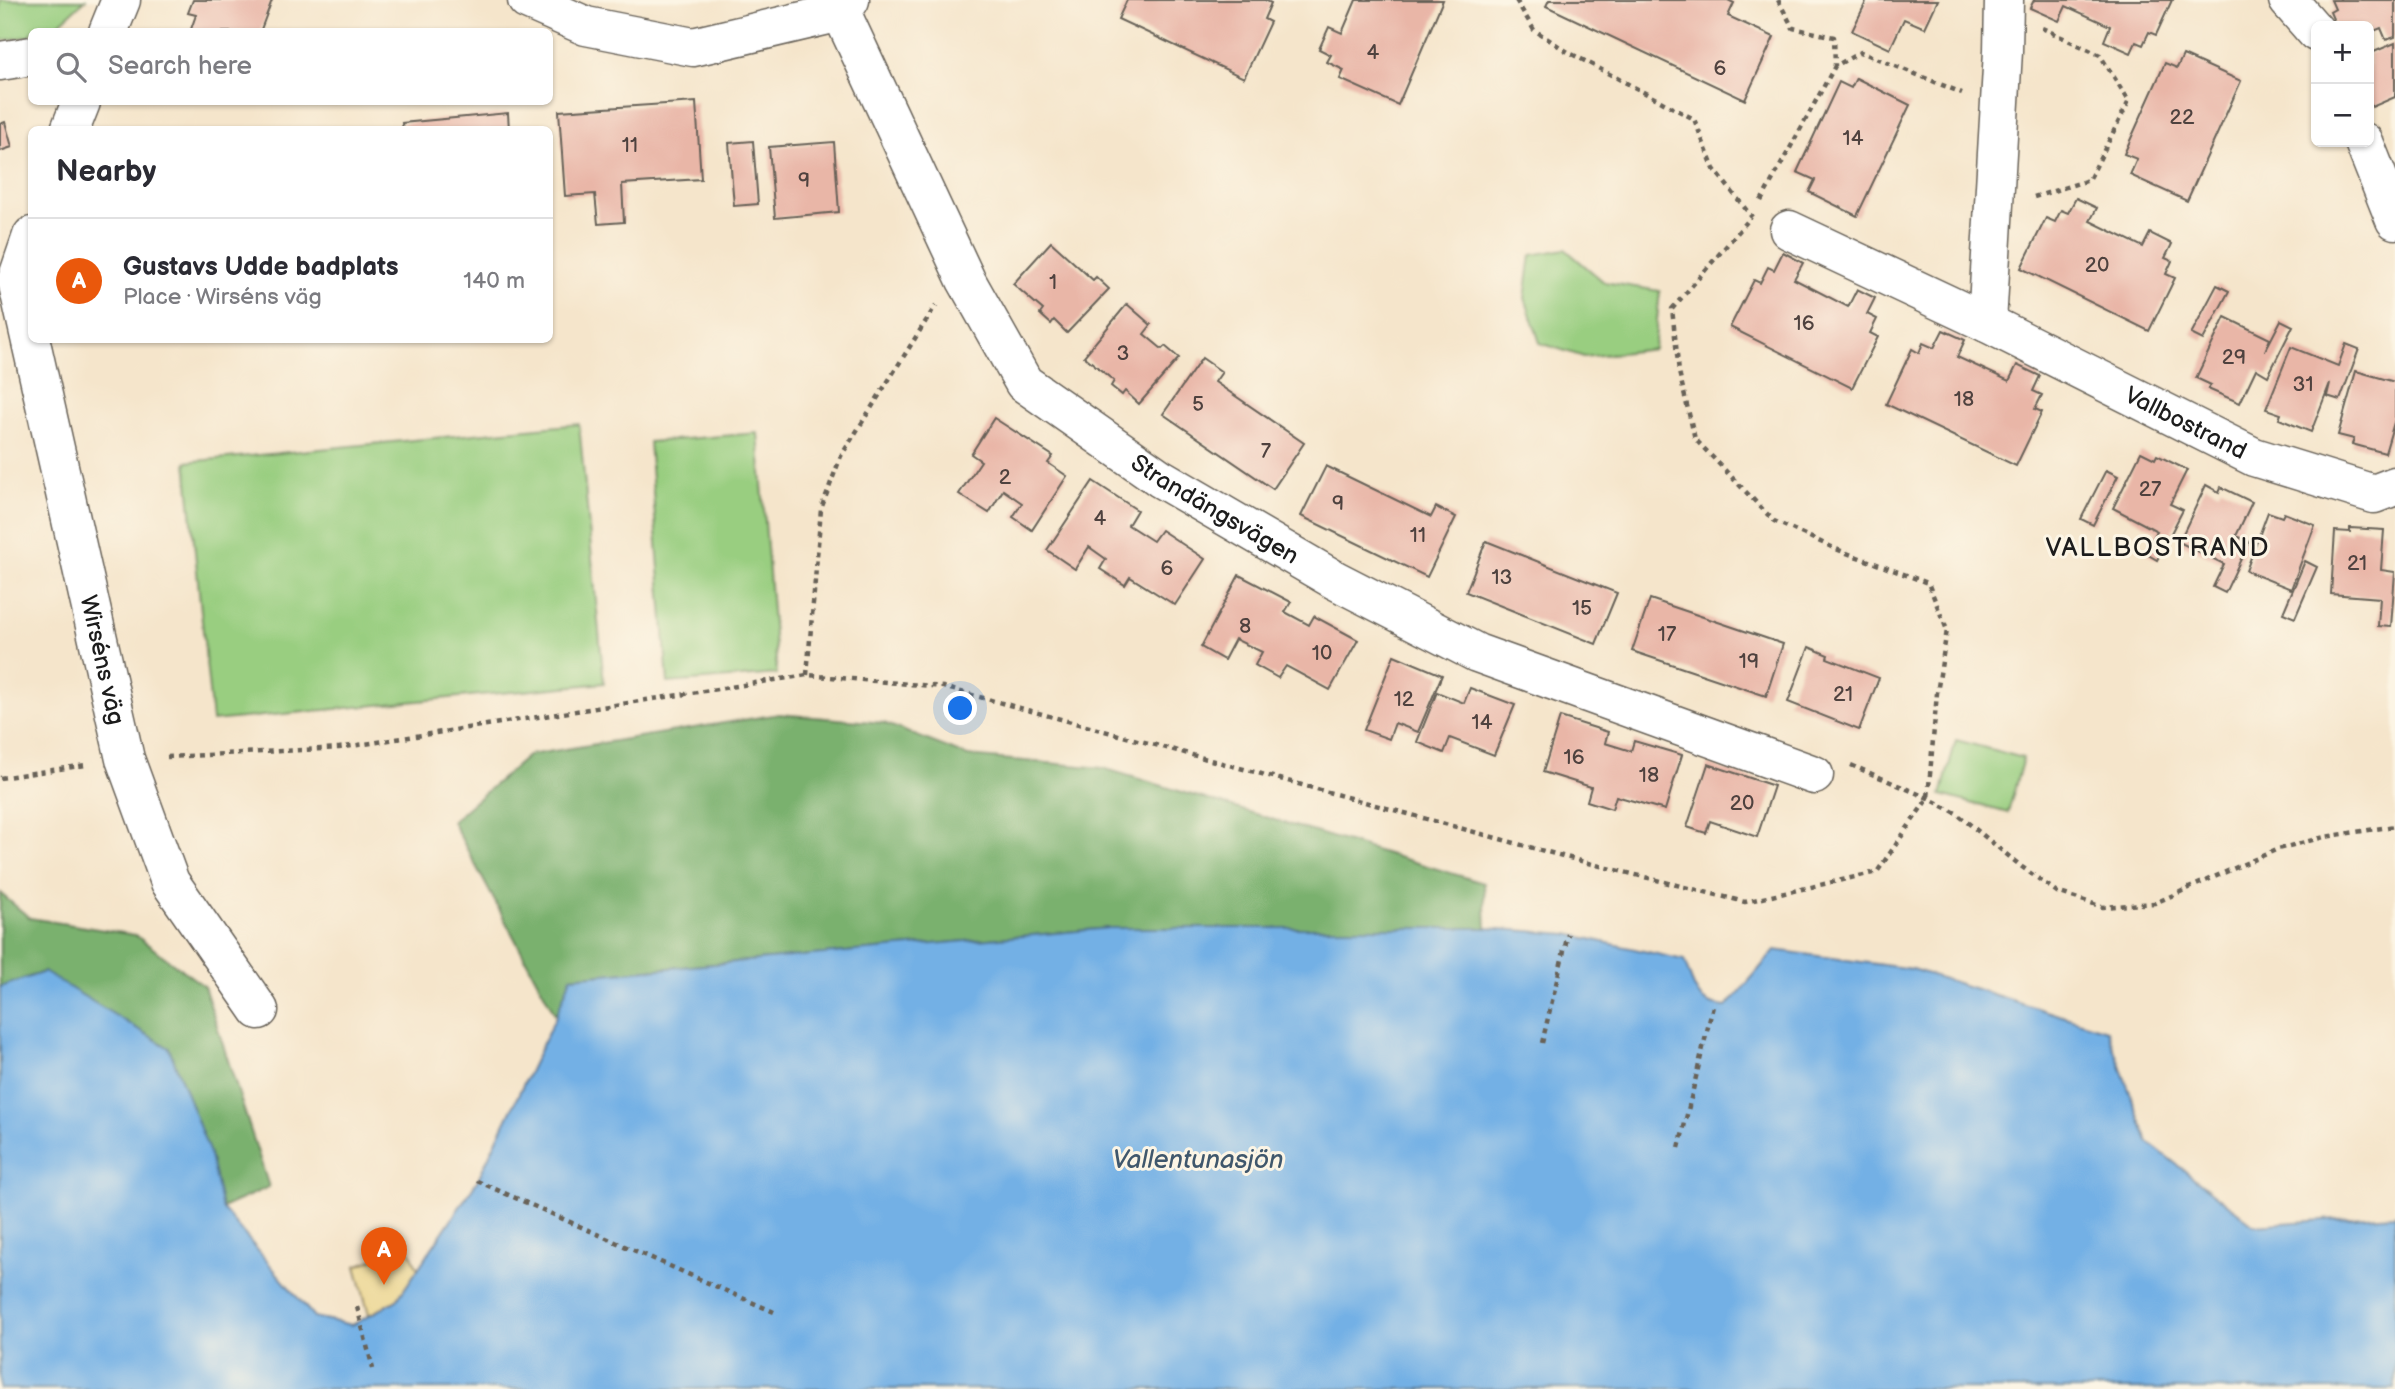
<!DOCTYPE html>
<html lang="en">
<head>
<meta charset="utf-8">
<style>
  :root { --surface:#fff; --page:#f7f7f7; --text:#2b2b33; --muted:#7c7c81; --line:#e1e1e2; --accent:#ea580c }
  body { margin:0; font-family:"Balsamiq Sans",sans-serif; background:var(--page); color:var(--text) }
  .controls { position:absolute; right:21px; top:21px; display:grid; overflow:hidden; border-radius:10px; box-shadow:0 2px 5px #0004 }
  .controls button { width:63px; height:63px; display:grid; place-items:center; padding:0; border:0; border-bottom:2px solid var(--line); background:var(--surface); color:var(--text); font:35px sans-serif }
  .you { position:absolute; left:961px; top:709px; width:24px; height:24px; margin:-18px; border:5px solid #fff; border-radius:50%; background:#1a73e8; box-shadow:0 0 0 10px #1a73e833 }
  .badge { display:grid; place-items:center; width:46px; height:46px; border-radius:50%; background:var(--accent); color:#fff; font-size:23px; font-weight:700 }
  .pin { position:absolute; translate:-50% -58px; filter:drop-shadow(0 2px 4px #0008) }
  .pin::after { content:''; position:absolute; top:37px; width:24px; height:21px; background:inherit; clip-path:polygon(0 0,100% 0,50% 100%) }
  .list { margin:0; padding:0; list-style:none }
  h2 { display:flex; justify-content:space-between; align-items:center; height:91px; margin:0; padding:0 28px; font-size:30px }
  h2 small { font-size:23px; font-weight:400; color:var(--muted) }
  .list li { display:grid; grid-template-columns:46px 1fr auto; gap:21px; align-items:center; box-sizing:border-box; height:126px; padding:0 28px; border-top:2px solid var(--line) }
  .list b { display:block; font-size:26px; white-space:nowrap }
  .list p { margin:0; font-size:23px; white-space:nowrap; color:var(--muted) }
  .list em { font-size:23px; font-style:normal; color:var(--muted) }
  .icon { flex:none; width:38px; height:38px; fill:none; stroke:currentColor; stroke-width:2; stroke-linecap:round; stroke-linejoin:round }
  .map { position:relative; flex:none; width:2395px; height:1389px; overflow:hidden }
  .search { position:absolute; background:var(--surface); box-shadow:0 2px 5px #0004; left:28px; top:28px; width:525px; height:77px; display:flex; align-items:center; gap:18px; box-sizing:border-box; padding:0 24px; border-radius:10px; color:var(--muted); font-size:26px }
  .panel { position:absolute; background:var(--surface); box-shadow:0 2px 5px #0004; left:28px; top:126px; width:525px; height:217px; border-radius:10px }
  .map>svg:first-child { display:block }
  .green { fill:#99ce80; stroke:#5a754e; stroke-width:2 }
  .forest { fill:#7ab16e; stroke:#4b6645; stroke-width:2 }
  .sand { fill:#eeda9e; stroke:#857b5d; stroke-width:2 }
  .water { fill:#73b0e5; stroke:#486680; stroke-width:2 }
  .building { fill:#e9b6a7 }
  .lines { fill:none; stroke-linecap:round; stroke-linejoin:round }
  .minor-casing { stroke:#686259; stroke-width:41 }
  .path { stroke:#686259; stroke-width:4.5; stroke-dasharray:5 5; stroke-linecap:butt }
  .minor { stroke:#fff; stroke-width:38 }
  .labels { text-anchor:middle; stroke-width:6; stroke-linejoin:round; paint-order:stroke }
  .number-label { font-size:21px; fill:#4f423f }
  .street-label { font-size:24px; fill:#1c1c1c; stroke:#fcf5e5 }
  .neighbourhood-label { font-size:26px; letter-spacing:2px; fill:#1c1c1c; stroke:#fcf5e5 }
  .water-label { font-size:26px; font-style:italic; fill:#3f576c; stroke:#fcf5e5 }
</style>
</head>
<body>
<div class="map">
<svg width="2395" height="1389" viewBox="0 0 2395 1389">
  <rect width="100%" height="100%" fill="#fcf5e5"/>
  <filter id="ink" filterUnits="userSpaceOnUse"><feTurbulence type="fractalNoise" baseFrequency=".0143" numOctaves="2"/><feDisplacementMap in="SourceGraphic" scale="14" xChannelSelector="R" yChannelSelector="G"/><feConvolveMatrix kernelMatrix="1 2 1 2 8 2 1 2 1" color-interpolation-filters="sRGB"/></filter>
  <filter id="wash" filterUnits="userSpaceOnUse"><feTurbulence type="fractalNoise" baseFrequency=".00686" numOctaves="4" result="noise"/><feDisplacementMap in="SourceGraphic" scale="28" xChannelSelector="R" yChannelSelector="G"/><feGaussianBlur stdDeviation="1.57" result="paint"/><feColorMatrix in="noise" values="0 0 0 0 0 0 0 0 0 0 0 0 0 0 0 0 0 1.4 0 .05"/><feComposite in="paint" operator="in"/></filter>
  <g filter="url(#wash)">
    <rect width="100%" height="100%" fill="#f5e5cb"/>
    <!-- green -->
    <g class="green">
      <path d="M0,0H85L51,31L32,32L31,36L0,41Z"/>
      <path d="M1565,249L1604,282L1660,291L1654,349L1584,357L1540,343L1525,298L1531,255Z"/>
      <path d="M579,424L604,683L212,721L186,462Z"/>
      <path d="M758,433L777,674L668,683L649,442Z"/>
      <path d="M1956,740L2023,758L2008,813L1941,795Z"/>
    </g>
    <!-- forest -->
    <g class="forest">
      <path d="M779,714L884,723L968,756L1103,768L1484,883L1486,928H1109L572,977L556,1016L452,821L529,755Z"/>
      <path d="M0,893L30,918L135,935L204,986L269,1187L222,1208L209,1151L44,972L0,987Z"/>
    </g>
    <!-- sand -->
    <path class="sand" d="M408,1247L418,1269L397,1300L369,1315L356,1266Z"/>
    <!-- water -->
    <path class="water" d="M1109,928H1486L1568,934L1684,960C1694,986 1695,1006 1727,1007L1775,950L1912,969L2107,1030L2148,1142L2254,1225L2394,1215L2395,1213V1389H0V987L44,972L169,1048L209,1151L222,1208L314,1317L352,1325L397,1300L477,1181L556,1016L571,977Z"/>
    <g id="blocks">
      <!-- building -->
      <g class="building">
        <path d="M193,0H272L260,32H190L196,15L188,13Z"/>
        <path d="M1127,0H1265L1271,3L1264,19L1270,22L1244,78L1118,19Z"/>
        <path d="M1356,0H1443L1398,105L1340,79L1344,70L1327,62L1331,55L1319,49L1329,27L1342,33Z"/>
        <path d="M1549,0H1728L1734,3L1728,16L1774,37L1745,100L1546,6Z"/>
        <path d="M1867,0H1938L1925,28L1904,19L1890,49L1852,31Z"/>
        <path d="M2034,0H2172L2156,35L2149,32L2143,45L2136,42L2131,53L2104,41L2110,26L2066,6L2059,21L2030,8Z"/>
        <path d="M2331,0H2395V37L2386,40L2381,28L2369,33V26H2336L2330,12L2335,9Z"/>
        <path d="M2395,43V97L2372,107L2369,99V54Z"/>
        <path d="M2183,55L2241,81L2187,201L2130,175L2137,159L2124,154L2165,63L2177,68Z"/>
        <path d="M1856,78L1910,105L1857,216L1809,192L1815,180L1797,172L1839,82L1851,88Z"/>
        <path d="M696,102L701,179L622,184L624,222L598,224L595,194L565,196L559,111Z"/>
        <path d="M508,113L509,130H403L402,123Z"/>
        <path d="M5,122L12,147L0,151V124Z"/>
        <path d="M753,141L758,204L734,206L729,143Z"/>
        <path d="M834,142L839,212L775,218L769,147Z"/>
        <path d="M2076,198L2097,208L2090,221L2143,247L2150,233L2172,244L2165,258L2172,261L2166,274L2175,278L2149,331L2021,268L2046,218L2055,222L2061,210L2068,213Z"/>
        <path d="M1051,242L1093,280L1096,277L1109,289L1067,333L1054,320L1051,324L1040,314L1043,310L1013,284Z"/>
        <path d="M1783,252L1803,263L1794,279L1848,307L1857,289L1875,298L1867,314L1877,319L1870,333L1878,337L1852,388L1730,327L1754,280L1760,283L1768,267L1774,270Z"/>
        <path d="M2217,285L2229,291L2203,340L2191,334Z"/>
        <path d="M1127,304L1151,325L1144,334L1162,349L1165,346L1179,358L1139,404L1125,391L1122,395L1111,386L1114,381L1084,356Z"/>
        <path d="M2225,317L2270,339L2265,351L2281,320L2293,326L2268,376L2256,369L2240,403L2208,389L2211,385L2196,378Z"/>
        <path d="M1943,330L1965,340L1957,357L2009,381L2017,365L2040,376L2033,391L2042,395L2035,409L2042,412L2016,466L1886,404L1912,349L1919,353L1923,343L1934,348Z"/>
        <path d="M2346,344L2359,349L2340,400L2327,396L2330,383L2311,432L2279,419L2281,414L2266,409L2291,347L2338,366Z"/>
        <path d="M1202,358L1222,372L1215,382L1304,443L1273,489L1163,414Z"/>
        <path d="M2356,371L2395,382V419L2385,453L2352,444L2354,439L2338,435Z"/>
        <path d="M994,418L1053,456L1048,463L1067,476L1032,530L1013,517L1022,503L1003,490L989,513L959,494L981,461L971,454Z"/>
        <path d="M2141,452L2155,459L2157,455L2187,470L2170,504L2183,510L2157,560L2145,553L2157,531L2113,508Z"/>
        <path d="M1326,466L1431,517L1436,507L1456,517L1427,577L1301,516Z"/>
        <path d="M2106,470L2118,476L2093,525L2081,519Z"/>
        <path d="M1093,481L1137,510L1128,525L1153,541L1161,530L1205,559L1175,605L1130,577L1125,585L1100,569L1106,559L1089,547L1075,569L1047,550Z"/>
        <path d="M2206,485L2219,492L2221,487L2252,502L2236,536L2249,542L2225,593L2213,587L2224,564L2179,542Z"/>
        <path d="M2268,512L2282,517L2284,513L2315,525L2291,589L2246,571Z"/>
        <path d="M2350,528L2384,530L2381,570L2395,572L2391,627L2378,626L2380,598L2331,594L2335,531L2350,532Z"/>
        <path d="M1486,541L1617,593L1596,644L1466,592Z"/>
        <path d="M2305,561L2317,567L2295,618L2283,613Z"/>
        <path d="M1239,575L1291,602L1285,612L1309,625L1314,616L1358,640L1330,690L1286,666L1278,678L1255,665L1262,652L1235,639L1224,660L1201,647Z"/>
        <path d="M1650,599L1783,644L1766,696L1632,651Z"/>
        <path d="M1809,647L1828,655L1827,658L1879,678L1859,730L1788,702Z"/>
        <path d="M1394,655L1442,675L1418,732L1395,723L1389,739L1364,730Z"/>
        <path d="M1470,688L1515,705L1494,755L1450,738L1444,753L1417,742L1437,692L1464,703Z"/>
        <path d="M1560,717L1608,732L1605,743L1631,751L1634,741L1682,755L1665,810L1616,796L1612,809L1587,801L1591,787L1543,772Z"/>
        <path d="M1708,764L1774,786L1757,837L1710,821L1706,833L1687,827Z"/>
      </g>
    </g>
  </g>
  <g filter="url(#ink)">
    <use href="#blocks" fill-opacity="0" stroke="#686259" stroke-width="2"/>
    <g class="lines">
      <!-- minor casing -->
      <g class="minor-casing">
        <g id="minor">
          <path d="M527,0L586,26L693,47L841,12"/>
          <path id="s1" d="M850,0L841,12L966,280L1024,383L1160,478L1335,580L1477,653L1814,775"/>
          <path id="s2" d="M2004,0L2003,51L1987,323L2254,457L2374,494L2395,486"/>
          <path d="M2288,0L2316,32"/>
          <path d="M108,32L121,0"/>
          <path d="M0,61L32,56"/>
          <path d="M70,130L81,102"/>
          <path d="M2364,142L2395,220"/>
          <path d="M1789,230L1987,323"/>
          <path id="s3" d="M32,236L17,280L125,759L170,882L259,1010"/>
        </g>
      </g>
      <!-- path -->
      <g class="path">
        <path d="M1516,0L1534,30L1568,52L1694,119L1714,169L1752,217"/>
        <path d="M1778,0L1793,28L1834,37L1835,66"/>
        <path d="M2034,197L2089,180L2129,101L2100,55L2042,28"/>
        <path d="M1761,201L1835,66L1861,52L1962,93"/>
        <path d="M807,675L821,509L841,456L936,305"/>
        <path d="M167,757L339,748L807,675L943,687L1588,863L1745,902L1877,872L1928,798L1937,693L1947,630L1928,583L1836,549L1774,521L1695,439L1679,372L1672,309L1751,217"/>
        <path d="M1851,765L1928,798L1956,813L2022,867L2057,892L2103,907L2155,903L2278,849L2324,837L2395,826"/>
        <path d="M0,778L86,765"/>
        <path d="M1542,1043L1568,934"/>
        <path d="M1679,1148L1713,1006"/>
        <path d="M477,1181L774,1312"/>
        <path d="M357,1307L373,1369"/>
      </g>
      <!-- minor -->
      <use href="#minor" class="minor"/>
    </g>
  </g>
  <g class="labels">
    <!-- number labels -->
    <g class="number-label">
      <text x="1373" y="59">4</text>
      <text x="1720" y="75">6</text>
      <text x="2182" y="124">22</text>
      <text x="1853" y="145">14</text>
      <text x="630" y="152">11</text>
      <text x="804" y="187">9</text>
      <text x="2097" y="272">20</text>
      <text x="1053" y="289">1</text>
      <text x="1804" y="330">16</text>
      <text x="1123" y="360">3</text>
      <text x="2234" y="364">29</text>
      <text x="2303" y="391">31</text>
      <text x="1964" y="406">18</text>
      <text x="1198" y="411">5</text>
      <text x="1266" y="458">7</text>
      <text x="1005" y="484">2</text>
      <text x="2150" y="496">27</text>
      <text x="1338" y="510">9</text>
      <text x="1100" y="525">4</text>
      <text x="1418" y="542">11</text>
      <text x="2357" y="570">21</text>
      <text x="1167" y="575">6</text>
      <text x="1502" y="584">13</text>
      <text x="1582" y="615">15</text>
      <text x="1245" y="633">8</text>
      <text x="1667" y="641">17</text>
      <text x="1322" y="660">10</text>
      <text x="1749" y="668">19</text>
      <text x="1843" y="701">21</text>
      <text x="1404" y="706">12</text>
      <text x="1482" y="729">14</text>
      <text x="1574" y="764">16</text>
      <text x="1649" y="782">18</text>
      <text x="1742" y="810">20</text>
    </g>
    <!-- street labels -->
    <g class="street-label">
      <text dy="8" stroke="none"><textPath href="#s2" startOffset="546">Vallbostrand</textPath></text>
      <text dy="8" stroke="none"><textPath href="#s1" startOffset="658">Strandängsvägen</textPath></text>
      <text dy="8" stroke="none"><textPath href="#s3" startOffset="436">Wirséns väg</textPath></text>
    </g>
    <!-- neighbourhood labels -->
    <g class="neighbourhood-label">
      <text x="2158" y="556">VALLBOSTRAND</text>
    </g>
    <!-- water labels -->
    <g class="water-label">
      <text x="1198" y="1168">Vallentunasjön</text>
    </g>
  </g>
</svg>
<div class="controls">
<button>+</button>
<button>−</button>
</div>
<div class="you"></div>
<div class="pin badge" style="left:384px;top:1285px">A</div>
<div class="search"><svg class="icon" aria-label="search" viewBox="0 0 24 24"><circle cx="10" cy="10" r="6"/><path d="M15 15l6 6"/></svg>Search here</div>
<section class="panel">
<h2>Nearby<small></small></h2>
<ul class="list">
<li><span class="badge">A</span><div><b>Gustavs Udde badplats</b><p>Place · Wirséns väg</p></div><em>140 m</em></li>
</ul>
</section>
</div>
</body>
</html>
